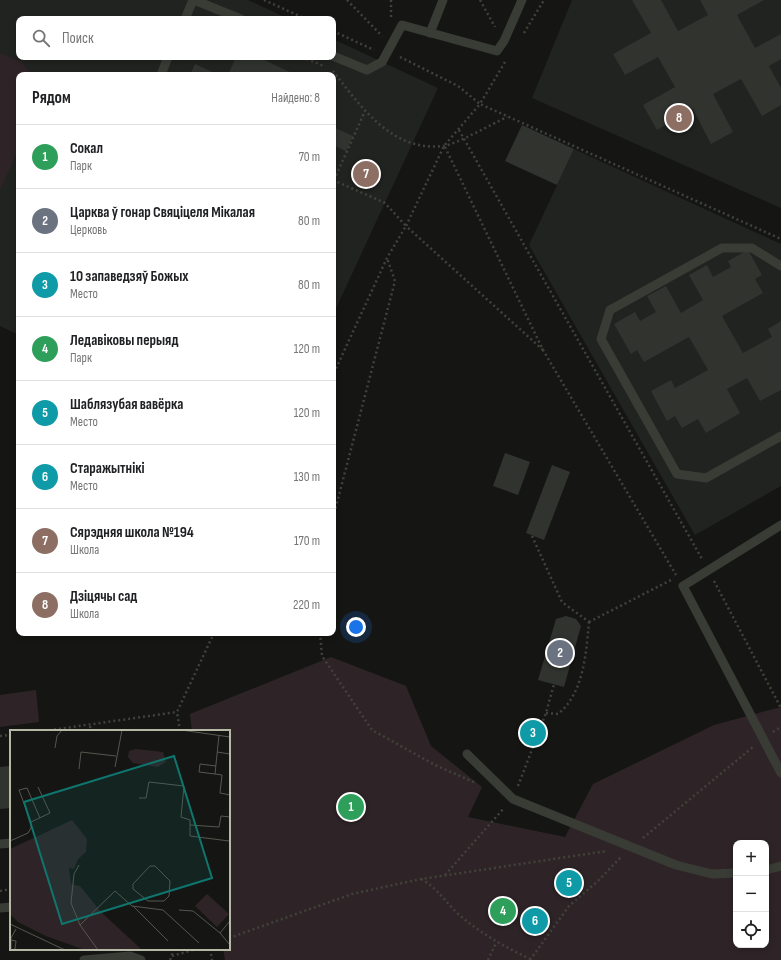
<!DOCTYPE html>
<html lang="ru">
<head>
<meta charset="utf-8">
<style>
  :root { --surface:#fff; --page:#f6f6f6; --text:#202124; --muted:#757577; --line:#e0e0e0; --accent:#4523ff }
  body { margin:0; font-family:"Sofia Sans Condensed",sans-serif; background:var(--page); color:var(--text) }
  .controls { position:absolute; right:12px; bottom:12px; display:grid; overflow:hidden; border-radius:8px; box-shadow:0 2px 6px #0003 }
  .controls button { width:36px; height:36px; display:grid; place-items:center; padding:0; border:0; border-bottom:1px solid var(--line); background:var(--surface); color:var(--text); font:20px sans-serif }
  .you { position:absolute; left:356px; top:627px; width:14px; height:14px; margin:-10px; border:3px solid #fff; border-radius:50%; background:#1a73e8; box-shadow:0 0 0 6px #1a73e833 }
  .badge { display:grid; place-items:center; width:26px; height:26px; border-radius:50%; background:var(--accent); color:#fff; font-size:13px; font-weight:700 }
  .pin { position:absolute; translate:-50% -50%; border:2px solid #fff; box-shadow:0 1px 4px #0006 }
  .list { margin:0; padding:0; list-style:none }
  h2 { display:flex; justify-content:space-between; align-items:center; height:52px; margin:0; padding:0 16px; font-size:17px }
  h2 small { font-size:13px; font-weight:400; color:var(--muted) }
  .list li { display:grid; grid-template-columns:26px 1fr auto; gap:12px; align-items:center; box-sizing:border-box; height:64px; padding:0 16px; border-top:1px solid var(--line) }
  .list b { display:block; font-size:15px; white-space:nowrap }
  .list p { margin:0; font-size:13px; white-space:nowrap; color:var(--muted) }
  .list em { font-size:13px; font-style:normal; color:var(--muted) }
  .icon { flex:none; width:22px; height:22px; fill:none; stroke:currentColor; stroke-width:2; stroke-linecap:round; stroke-linejoin:round }
  .map { position:relative; flex:none; width:781px; height:960px; overflow:hidden }
  .search { position:absolute; background:var(--surface); box-shadow:0 2px 6px #0003; left:16px; top:16px; width:320px; height:44px; display:flex; align-items:center; gap:10px; box-sizing:border-box; padding:0 14px; border-radius:8px; color:var(--muted); font-size:15px }
  .panel { position:absolute; background:var(--surface); box-shadow:0 2px 6px #0003; left:16px; top:72px; width:320px; height:564px; border-radius:8px }
  .map>svg:first-child { display:block }
  .built { fill:#212320 }
  .green { fill:#2e2427; fill-rule:evenodd }
  .building { fill:#30332e }
  .lines { fill:none; stroke-linecap:round; stroke-linejoin:round }
  .path { stroke:#41423a; stroke-width:2.5; stroke-dasharray:2 3; stroke-linecap:butt }
  .lane { stroke:#393b35; stroke-width:9 }
  .inset-road { fill:none; stroke:#55574e; stroke-width:1 }
  .view { fill:#0f766e; fill-opacity:0.15; stroke:#0f766e; stroke-width:2 }
  .inset-edge { fill:none; stroke:#b4b8a4; stroke-width:2 }
</style>
</head>
<body>
<div class="map">
<svg width="781" height="960" viewBox="0 0 781 960">
  <rect width="100%" height="100%" fill="#151614"/>
  <!-- built -->
  <g class="built">
    <path d="M0,0H248L289,19H19V57H333V39L438,88L333,315V75H19V335L0,326Z"/>
    <path d="M572,0H781V208L532,98Z"/>
    <path d="M574,149L781,244V486L695,535L529,245Z"/>
  </g>
  <!-- green -->
  <g class="green">
    <path d="M0,53L20,61L32,75H19V148L0,190Z"/>
    <path d="M331,657L406,686L431,746L482,787L468,817L565,837L593,784L714,725L781,707V960H225L223,949H229V731H192L190,714ZM736,843H766V945H736Z"/>
    <path d="M36,690L39,722L0,727V695Z"/>
  </g>
  <!-- building -->
  <g class="building">
    <path d="M632,0H661L678,31L708,15L700,0H764L737,15L755,48L781,34V59L769,66L781,88V105L762,116L741,79L713,94L733,132L711,144L693,109L657,130L643,105L675,87L658,57L625,75L613,54L651,33Z"/>
    <path d="M236,57H258L296,75H228Z"/>
    <path d="M195,64L219,75H190Z"/>
    <path d="M522,125L574,149L557,185L505,161Z"/>
    <path d="M333,127L353,136L346,151L333,145Z"/>
    <path d="M748,250L762,275L755,279L763,293L722,316L743,353L772,337L768,329L781,321V390L760,401L747,378L727,389L740,413L706,433L698,419L682,428L675,416L667,421L651,391L671,380L675,388L708,370L689,337L644,362L637,350L631,354L614,324L635,312L640,321L656,312L647,296L666,286L681,313L703,300L689,275L707,265L713,277L731,267L728,261Z"/>
    <path d="M505,453L530,462L518,495L493,486Z"/>
    <path d="M552,465L570,472L544,540L526,533Z"/>
    <path d="M566,616L576,619L581,626L564,687L538,680L556,619Z"/>
    <path d="M11,766V808L0,809V767Z"/>
  </g>
  <g class="lines">
    <!-- path -->
    <g class="path">
      <path d="M264,0L306,19"/>
      <path d="M347,0L382,36"/>
      <path d="M480,0L495,27"/>
      <path d="M391,17V0"/>
      <path d="M333,31L374,50"/>
      <path d="M524,33L544,0"/>
      <path d="M302,57L324,66"/>
      <path d="M400,57L458,86L480,104L444,146L406,226L543,350"/>
      <path d="M505,62L480,104L781,239"/>
      <path d="M333,71C361,107 392,152 443,146C455,145 494,123 507,117"/>
      <path d="M459,130L702,559"/>
      <path d="M445,147L543,350L676,575"/>
      <path d="M333,180L385,203L406,226L387,258L333,375"/>
      <path d="M334,180L365,111"/>
      <path d="M333,518L395,281L387,258"/>
      <path d="M532,536L562,602L589,622"/>
      <path d="M714,581L781,708"/>
      <path d="M589,622L671,580"/>
      <path d="M320,633L322,656L372,730L435,765L476,783"/>
      <path d="M546,713L558,714C584,693 586,653 589,622"/>
      <path d="M90,726L91,731"/>
      <path d="M44,731L177,712"/>
      <path d="M180,731L177,712L214,633"/>
      <path d="M773,732L781,727"/>
      <path d="M0,736L11,735"/>
      <path d="M518,786L546,713L554,684"/>
      <path d="M643,838L753,747"/>
      <path d="M445,875L504,808"/>
      <path d="M421,879C436,887 445,901 457,913C480,933 503,946 530,959"/>
      <path d="M0,891L11,889"/>
      <path d="M229,938L352,894L421,879L607,851"/>
      <path d="M210,949L212,960"/>
      <path d="M172,956L196,949"/>
      <path d="M170,960L174,949"/>
      <path d="M488,960L496,943"/>
      <path d="M530,960L569,906L598,881L621,857"/>
    </g>
    <!-- lane -->
    <g class="lane">
      <path d="M194,0L241,19"/>
      <path d="M185,19L193,0"/>
      <path d="M430,33L443,0"/>
      <path d="M333,56L367,70L382,62L402,25L497,51L504,41L522,0"/>
      <path d="M161,75L168,57"/>
      <path d="M781,266L752,248H722L610,310L601,339L677,474L706,478L781,436"/>
      <path d="M781,525L683,586L781,773"/>
      <path d="M467,754L513,799L676,865L712,874L736,873"/>
      <path d="M0,844L11,843"/>
      <path d="M766,870L781,866"/>
      <path d="M0,908L11,907"/>
      <path d="M84,960L130,956L141,960"/>
    </g>
  </g>
  <!-- overview -->
  <g transform="translate(10 730)">
    <rect width="220" height="220" fill="#151614"/>
    <path d="M126,19L153,22L156,32L148,37L123,33L118,27L119,21ZM62,90L77,109L76,122L68,129L64,139L59,138L61,154L70,156L91,182L132,220H75L36,206L8,192L0,184V119ZM197,164L219,184L207,197L185,176Z" fill="#2e2427"/>
    <path class="inset-road" d="M171,0L220,7M209,5L205,44L212,45L210,63L220,65M45,18L47,6L52,0M207,22L220,24M105,37L112,0M69,39L71,22L106,26M205,44L189,42L190,34L206,36M129,68H136L139,52L174,56L171,87L180,90V106L219,111L220,109M21,92L40,83L28,57M180,95L209,97L211,86L220,87M0,111L18,103L21,98V92L9,60L17,58L30,88M69,135L64,144L61,173L70,195M140,136H145L160,151L159,166L154,171H138L123,159V154ZM123,176L158,211M169,180L183,181L210,203M220,191L210,203L220,215M0,194L55,220M1,220V208L6,199M1,220L5,219L6,211L1,210M88,220L70,195L105,161L122,176L153,180L189,213"/>
    <path class="view" d="M164,26L202,148L52,194L14,72Z"/>
    <rect width="220" height="220" class="inset-edge"/>
  </g>
</svg>
<div class="controls">
<button>+</button>
<button>−</button>
<button><svg class="icon" aria-label="locate" viewBox="0 0 24 24"><circle cx="12" cy="12" r="6"/><path d="M12 2v4M12 18v4M2 12h4M18 12h4"/></svg></button>
</div>
<div class="you"></div>
<div class="pin badge" style="left:351px;top:807px;background:#2e9e5b">1</div>
<div class="pin badge" style="left:560px;top:653px;background:#6b7280">2</div>
<div class="pin badge" style="left:533px;top:733px;background:#0f9aa8">3</div>
<div class="pin badge" style="left:503px;top:911px;background:#2e9e5b">4</div>
<div class="pin badge" style="left:569px;top:883px;background:#0f9aa8">5</div>
<div class="pin badge" style="left:535px;top:921px;background:#0f9aa8">6</div>
<div class="pin badge" style="left:366px;top:174px;background:#8d6e63">7</div>
<div class="pin badge" style="left:679px;top:118px;background:#8d6e63">8</div>
<div class="search"><svg class="icon" aria-label="search" viewBox="0 0 24 24"><circle cx="10" cy="10" r="6"/><path d="M15 15l6 6"/></svg>Поиск</div>
<section class="panel">
<h2>Рядом<small>Найдено: 8</small></h2>
<ul class="list">
<li><span class="badge" style="background:#2e9e5b">1</span><div><b>Сокал</b><p>Парк</p></div><em>70 m</em></li>
<li><span class="badge" style="background:#6b7280">2</span><div><b>Царква ў гонар Свяціцеля Мікалая</b><p>Церковь</p></div><em>80 m</em></li>
<li><span class="badge" style="background:#0f9aa8">3</span><div><b>10 запаведзяў Божых</b><p>Место</p></div><em>80 m</em></li>
<li><span class="badge" style="background:#2e9e5b">4</span><div><b>Ледавіковы перыяд</b><p>Парк</p></div><em>120 m</em></li>
<li><span class="badge" style="background:#0f9aa8">5</span><div><b>Шаблязубая вавёрка</b><p>Место</p></div><em>120 m</em></li>
<li><span class="badge" style="background:#0f9aa8">6</span><div><b>Старажытнікі</b><p>Место</p></div><em>130 m</em></li>
<li><span class="badge" style="background:#8d6e63">7</span><div><b>Сярэдняя школа №194</b><p>Школа</p></div><em>170 m</em></li>
<li><span class="badge" style="background:#8d6e63">8</span><div><b>Дзіцячы сад</b><p>Школа</p></div><em>220 m</em></li>
</ul>
</section>
</div>
</body>
</html>
